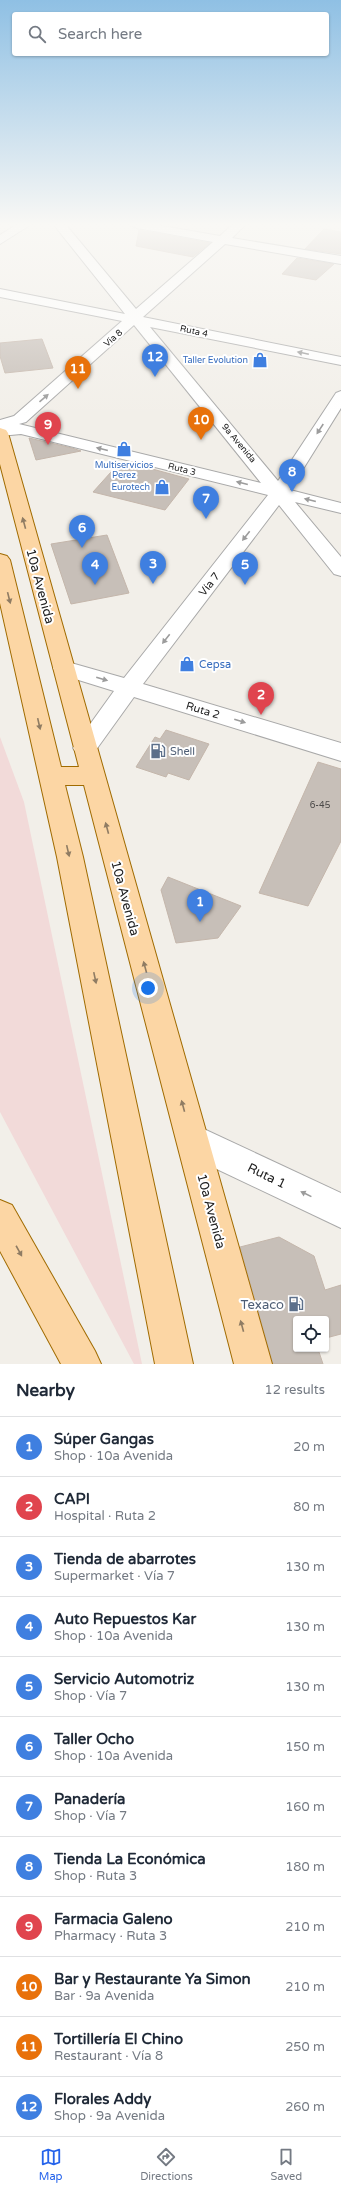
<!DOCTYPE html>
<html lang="en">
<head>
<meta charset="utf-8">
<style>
  :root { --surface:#fff; --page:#f6f6f7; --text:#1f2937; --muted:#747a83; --line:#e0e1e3; --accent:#2563eb }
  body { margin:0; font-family:"Varela Round",sans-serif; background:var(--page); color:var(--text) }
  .controls { position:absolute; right:12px; bottom:12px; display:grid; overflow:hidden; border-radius:4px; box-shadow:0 1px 3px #0004 }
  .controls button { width:36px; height:36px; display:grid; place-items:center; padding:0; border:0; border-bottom:1px solid var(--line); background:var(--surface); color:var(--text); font:20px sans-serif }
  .you { position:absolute; left:148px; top:988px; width:14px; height:14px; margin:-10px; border:3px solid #fff; border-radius:50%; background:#1a73e8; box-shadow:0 0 0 6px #1a73e833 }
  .badge { display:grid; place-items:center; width:26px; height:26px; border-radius:50%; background:var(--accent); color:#fff; font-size:13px; font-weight:700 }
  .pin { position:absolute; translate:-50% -33px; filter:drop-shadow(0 1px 2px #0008) }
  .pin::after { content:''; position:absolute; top:21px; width:14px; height:12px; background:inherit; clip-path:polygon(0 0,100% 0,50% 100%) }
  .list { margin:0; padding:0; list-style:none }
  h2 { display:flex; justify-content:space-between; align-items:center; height:52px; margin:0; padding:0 16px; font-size:17px }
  h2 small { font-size:13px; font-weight:400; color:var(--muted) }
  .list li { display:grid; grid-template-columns:26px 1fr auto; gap:12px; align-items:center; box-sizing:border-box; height:60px; padding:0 16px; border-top:1px solid var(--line) }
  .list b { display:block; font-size:15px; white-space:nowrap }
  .list p { margin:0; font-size:13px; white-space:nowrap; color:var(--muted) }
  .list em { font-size:13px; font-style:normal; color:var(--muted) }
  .icon { flex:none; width:22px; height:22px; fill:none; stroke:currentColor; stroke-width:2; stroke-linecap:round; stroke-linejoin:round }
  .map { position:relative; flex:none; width:341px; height:1364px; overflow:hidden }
  .search { position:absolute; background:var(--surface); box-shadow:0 1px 3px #0004; left:12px; right:12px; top:12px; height:44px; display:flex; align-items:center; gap:10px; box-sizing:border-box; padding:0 14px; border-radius:4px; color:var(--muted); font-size:15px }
  .sheet { height:772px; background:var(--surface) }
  nav { display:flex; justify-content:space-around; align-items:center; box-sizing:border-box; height:56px; border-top:1px solid var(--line); background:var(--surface); font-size:11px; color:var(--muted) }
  nav a { display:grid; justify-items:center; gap:2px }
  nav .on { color:var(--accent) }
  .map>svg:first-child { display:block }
  .commercial { fill:#f2dad9 }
  .building { fill:#c7bfb8; stroke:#c4b6ab }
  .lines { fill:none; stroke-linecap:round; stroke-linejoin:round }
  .minor-casing { stroke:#a9a9a9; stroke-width:2 }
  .major-casing { stroke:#a06b00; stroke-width:2 }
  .minor { fill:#fff; fill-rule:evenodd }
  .major { fill:#fcd6a4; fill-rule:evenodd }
  .oneway { fill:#9c9c9c }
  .oneway2 { fill:#8f7c63 }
  .labels { text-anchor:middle; stroke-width:4; stroke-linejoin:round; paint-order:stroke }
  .far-street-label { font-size:9px; fill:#222; stroke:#fff }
  .far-shop-label { font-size:9px; fill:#366cbe; stroke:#fff; text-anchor:end }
  .number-label { font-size:9px; fill:#4b4948 }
  .street-label { font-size:11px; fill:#222; stroke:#fff }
  .shop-label { font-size:11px; fill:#366cbe; stroke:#fff; text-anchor:start }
  .service-label { font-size:11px; fill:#4e5e75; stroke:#fff; text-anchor:start }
  .near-street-label { font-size:13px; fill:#222; stroke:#fff }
  .near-service-label { font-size:13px; fill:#4e5e75; stroke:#fff; text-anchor:end }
</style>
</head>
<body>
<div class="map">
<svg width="341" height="1364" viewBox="0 0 341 1364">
  <rect width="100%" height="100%" fill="#f2efe9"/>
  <!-- commercial -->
  <path class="commercial" d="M0,737L24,802L142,1364H134L0,1112Z"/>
  <!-- building -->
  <g class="building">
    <path d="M324,229L341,232V254L305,249Z"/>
    <path d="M139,230L210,243L193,257L136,246Z"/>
    <path d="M297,258L334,264L316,280L282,274Z"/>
    <path d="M42,339L53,368L5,373L0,356V343Z"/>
    <path d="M29,438L72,448L81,451L36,460Z"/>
    <path d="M120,462L156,470L189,479L165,510L93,492Z"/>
    <path d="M107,535L129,593L71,604L51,544Z"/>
    <path d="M166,730L209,744L189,780L168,773L166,777L136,767L155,737L160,739Z"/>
    <path d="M318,762L341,769V841L308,906L259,893Z"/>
    <path d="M168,877L241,906L218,938L176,943L161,890Z"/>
    <path d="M279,1237L314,1256L325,1290L341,1285V1334L326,1338V1319H296V1349H318L323,1364H273L240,1247Z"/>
  </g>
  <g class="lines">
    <!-- minor casing -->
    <g class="minor-casing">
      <g id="minor">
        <path d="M16,225H30L0,244V235Z"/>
        <path d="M54,225H66L136,309L213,242L137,228L131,225H157L220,236L232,225H245L232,238L341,256V264L225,244L143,317L341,357V365L150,327L278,481L336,393L341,391V408L290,490L341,503V513L295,502L341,557V576L334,574L279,505L143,684L341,743V761L134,697L93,754L85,757L77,754L73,748L114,691L56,673L53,668L56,663L64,661L124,678L268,495L21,434L0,436V420L14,416L122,321L0,297V289L125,314ZM134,325L261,483L19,424L26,422Z"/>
        <path d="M193,1124L341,1193V1228L181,1152L177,1140L181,1128Z"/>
      </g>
    </g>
    <!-- major casing -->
    <g class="major-casing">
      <g id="major">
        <path d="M0,428L6,430L8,433L272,1364H234L84,785H65L83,857L193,1364H155L57,857L0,603V554L7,556L10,560L61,767H79L0,464Z"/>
        <path d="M0,1200L12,1205L95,1351L101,1364H61L0,1251Z"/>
      </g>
    </g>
    <!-- minor -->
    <use href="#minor" class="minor"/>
    <!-- major -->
    <use href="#major" class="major"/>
  </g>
  <!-- one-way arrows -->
  <defs><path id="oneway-solid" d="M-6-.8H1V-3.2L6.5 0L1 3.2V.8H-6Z"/></defs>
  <g class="oneway">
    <use href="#oneway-solid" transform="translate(303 353) rotate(-168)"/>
    <use href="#oneway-solid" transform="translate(44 398) rotate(-41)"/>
    <use href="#oneway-solid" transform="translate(320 429) rotate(123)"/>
    <use href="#oneway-solid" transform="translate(102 449) rotate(-166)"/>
    <use href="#oneway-solid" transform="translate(242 483) rotate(-166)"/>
    <use href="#oneway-solid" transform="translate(310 500) rotate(-166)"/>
    <use href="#oneway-solid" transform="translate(246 536) rotate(128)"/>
    <use href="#oneway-solid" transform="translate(166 639) rotate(128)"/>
    <use href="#oneway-solid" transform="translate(102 679) rotate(16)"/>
    <use href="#oneway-solid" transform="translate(240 721) rotate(17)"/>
    <use href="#oneway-solid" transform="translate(306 1194) rotate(-154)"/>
  </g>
  <g class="oneway2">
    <use href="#oneway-solid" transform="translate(24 523) rotate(-105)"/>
    <use href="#oneway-solid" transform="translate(9 598) rotate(76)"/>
    <use href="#oneway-solid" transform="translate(39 724) rotate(77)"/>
    <use href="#oneway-solid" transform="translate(107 828) rotate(-105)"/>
    <use href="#oneway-solid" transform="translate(68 851) rotate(77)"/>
    <use href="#oneway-solid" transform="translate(145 967) rotate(-105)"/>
    <use href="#oneway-solid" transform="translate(95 978) rotate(78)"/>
    <use href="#oneway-solid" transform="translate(183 1106) rotate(-105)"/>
    <use href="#oneway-solid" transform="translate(19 1251) rotate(61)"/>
    <use href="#oneway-solid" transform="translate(242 1326) rotate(-105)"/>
  </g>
  <!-- sky -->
  <linearGradient id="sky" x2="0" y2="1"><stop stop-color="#8fc0e4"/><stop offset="0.54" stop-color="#f9f8f5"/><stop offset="1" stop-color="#f9f8f5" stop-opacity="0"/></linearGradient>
  <rect width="341" height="416" fill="url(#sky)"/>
  <!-- icons -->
  <defs>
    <g id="shop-bare" transform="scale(1.2)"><path d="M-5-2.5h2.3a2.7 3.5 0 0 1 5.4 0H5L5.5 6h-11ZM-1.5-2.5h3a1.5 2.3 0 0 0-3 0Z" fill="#3f7fe0" stroke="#fff" stroke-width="2.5" paint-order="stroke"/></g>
    <g id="fuel-bare" transform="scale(1.2)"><path d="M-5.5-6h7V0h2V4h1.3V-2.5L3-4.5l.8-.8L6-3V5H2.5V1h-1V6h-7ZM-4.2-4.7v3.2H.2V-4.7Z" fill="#5c6f8a" stroke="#fff" stroke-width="2.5" paint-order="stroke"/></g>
  </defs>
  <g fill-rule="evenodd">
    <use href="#shop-bare" x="260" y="360"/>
    <use href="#shop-bare" x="124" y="449"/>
    <use href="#shop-bare" x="162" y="487"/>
    <use href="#shop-bare" x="187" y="664"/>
    <use href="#fuel-bare" x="158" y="751"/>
    <use href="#fuel-bare" x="296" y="1304"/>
  </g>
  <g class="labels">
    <!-- far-street labels -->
    <g class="far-street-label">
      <text transform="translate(194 331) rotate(12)" y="3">Ruta 4</text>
      <text transform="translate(113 338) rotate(-41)" y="3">Vía 8</text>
      <text transform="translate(239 443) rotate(50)" y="3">9a Avenida</text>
      <text transform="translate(182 469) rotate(14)" y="3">Ruta 3</text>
    </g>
    <!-- far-shop labels -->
    <g class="far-shop-label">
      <text x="248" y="363">Taller Evolution</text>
      <text x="124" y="468" text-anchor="middle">Multiservicios<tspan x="124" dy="10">Perez</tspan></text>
      <text x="150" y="490">Eurotech</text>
    </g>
    <!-- number labels -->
    <g class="number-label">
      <text x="320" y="808">6-45</text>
    </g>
    <!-- street labels -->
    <g class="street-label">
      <text transform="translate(209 584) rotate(-52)" y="4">Vía 7</text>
      <text transform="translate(203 710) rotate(17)" y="4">Ruta 2</text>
    </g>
    <!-- shop labels -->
    <g class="shop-label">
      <text x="199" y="668">Cepsa</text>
    </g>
    <!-- service labels -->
    <g class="service-label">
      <text x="170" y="755">Shell</text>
    </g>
    <!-- near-street labels -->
    <g class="near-street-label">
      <text transform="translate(41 586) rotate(75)" y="5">10a Avenida</text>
      <text transform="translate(126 898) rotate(75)" y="5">10a Avenida</text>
      <text transform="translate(267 1175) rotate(26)" y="5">Ruta 1</text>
      <text transform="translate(212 1211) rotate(75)" y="5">10a Avenida</text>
    </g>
    <!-- near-service labels -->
    <g class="near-service-label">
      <text x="284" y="1309">Texaco</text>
    </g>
  </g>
</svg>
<div class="controls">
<button><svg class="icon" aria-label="locate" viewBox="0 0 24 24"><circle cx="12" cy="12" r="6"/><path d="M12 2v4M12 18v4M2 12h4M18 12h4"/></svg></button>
</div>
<div class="you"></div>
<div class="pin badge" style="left:200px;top:922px;background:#3f7fe0">1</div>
<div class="pin badge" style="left:261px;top:715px;background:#e0444e">2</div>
<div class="pin badge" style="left:153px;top:584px;background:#3f7fe0">3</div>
<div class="pin badge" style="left:95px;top:585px;background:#3f7fe0">4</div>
<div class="pin badge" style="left:245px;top:585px;background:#3f7fe0">5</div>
<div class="pin badge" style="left:82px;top:548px;background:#3f7fe0">6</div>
<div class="pin badge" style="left:206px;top:519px;background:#3f7fe0">7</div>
<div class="pin badge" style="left:292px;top:492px;background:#3f7fe0">8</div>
<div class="pin badge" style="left:48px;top:445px;background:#e0444e">9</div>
<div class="pin badge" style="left:201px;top:440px;background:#e8710a">10</div>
<div class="pin badge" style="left:78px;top:389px;background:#e8710a">11</div>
<div class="pin badge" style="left:155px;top:377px;background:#3f7fe0">12</div>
<div class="search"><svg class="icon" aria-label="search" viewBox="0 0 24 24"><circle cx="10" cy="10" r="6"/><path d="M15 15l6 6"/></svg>Search here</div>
</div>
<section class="sheet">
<h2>Nearby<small>12 results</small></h2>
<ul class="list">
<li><span class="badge" style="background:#3f7fe0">1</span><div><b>Súper Gangas</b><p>Shop · 10a Avenida</p></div><em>20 m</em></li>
<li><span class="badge" style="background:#e0444e">2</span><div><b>CAPI</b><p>Hospital · Ruta 2</p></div><em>80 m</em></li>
<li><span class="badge" style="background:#3f7fe0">3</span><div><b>Tienda de abarrotes</b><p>Supermarket · Vía 7</p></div><em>130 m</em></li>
<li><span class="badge" style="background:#3f7fe0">4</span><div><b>Auto Repuestos Kar</b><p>Shop · 10a Avenida</p></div><em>130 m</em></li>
<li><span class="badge" style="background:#3f7fe0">5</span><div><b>Servicio Automotriz</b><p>Shop · Vía 7</p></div><em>130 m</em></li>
<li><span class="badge" style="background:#3f7fe0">6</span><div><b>Taller Ocho</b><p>Shop · 10a Avenida</p></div><em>150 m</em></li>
<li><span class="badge" style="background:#3f7fe0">7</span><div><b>Panadería</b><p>Shop · Vía 7</p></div><em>160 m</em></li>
<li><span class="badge" style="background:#3f7fe0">8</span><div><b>Tienda La Económica</b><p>Shop · Ruta 3</p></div><em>180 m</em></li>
<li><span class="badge" style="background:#e0444e">9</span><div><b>Farmacia Galeno</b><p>Pharmacy · Ruta 3</p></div><em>210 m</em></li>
<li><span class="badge" style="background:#e8710a">10</span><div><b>Bar y Restaurante Ya Simon</b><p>Bar · 9a Avenida</p></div><em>210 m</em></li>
<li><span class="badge" style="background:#e8710a">11</span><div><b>Tortillería El Chino</b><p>Restaurant · Vía 8</p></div><em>250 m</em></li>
<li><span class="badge" style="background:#3f7fe0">12</span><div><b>Florales Addy</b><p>Shop · 9a Avenida</p></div><em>260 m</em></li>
</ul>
</section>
<nav>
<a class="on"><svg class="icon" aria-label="map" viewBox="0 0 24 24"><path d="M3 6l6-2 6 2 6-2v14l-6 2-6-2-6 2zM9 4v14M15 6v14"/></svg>Map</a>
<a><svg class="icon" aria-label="directions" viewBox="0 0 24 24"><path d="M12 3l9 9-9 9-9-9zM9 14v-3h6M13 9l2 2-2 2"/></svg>Directions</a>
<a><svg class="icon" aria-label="saved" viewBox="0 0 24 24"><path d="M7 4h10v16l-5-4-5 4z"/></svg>Saved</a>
</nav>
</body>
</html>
